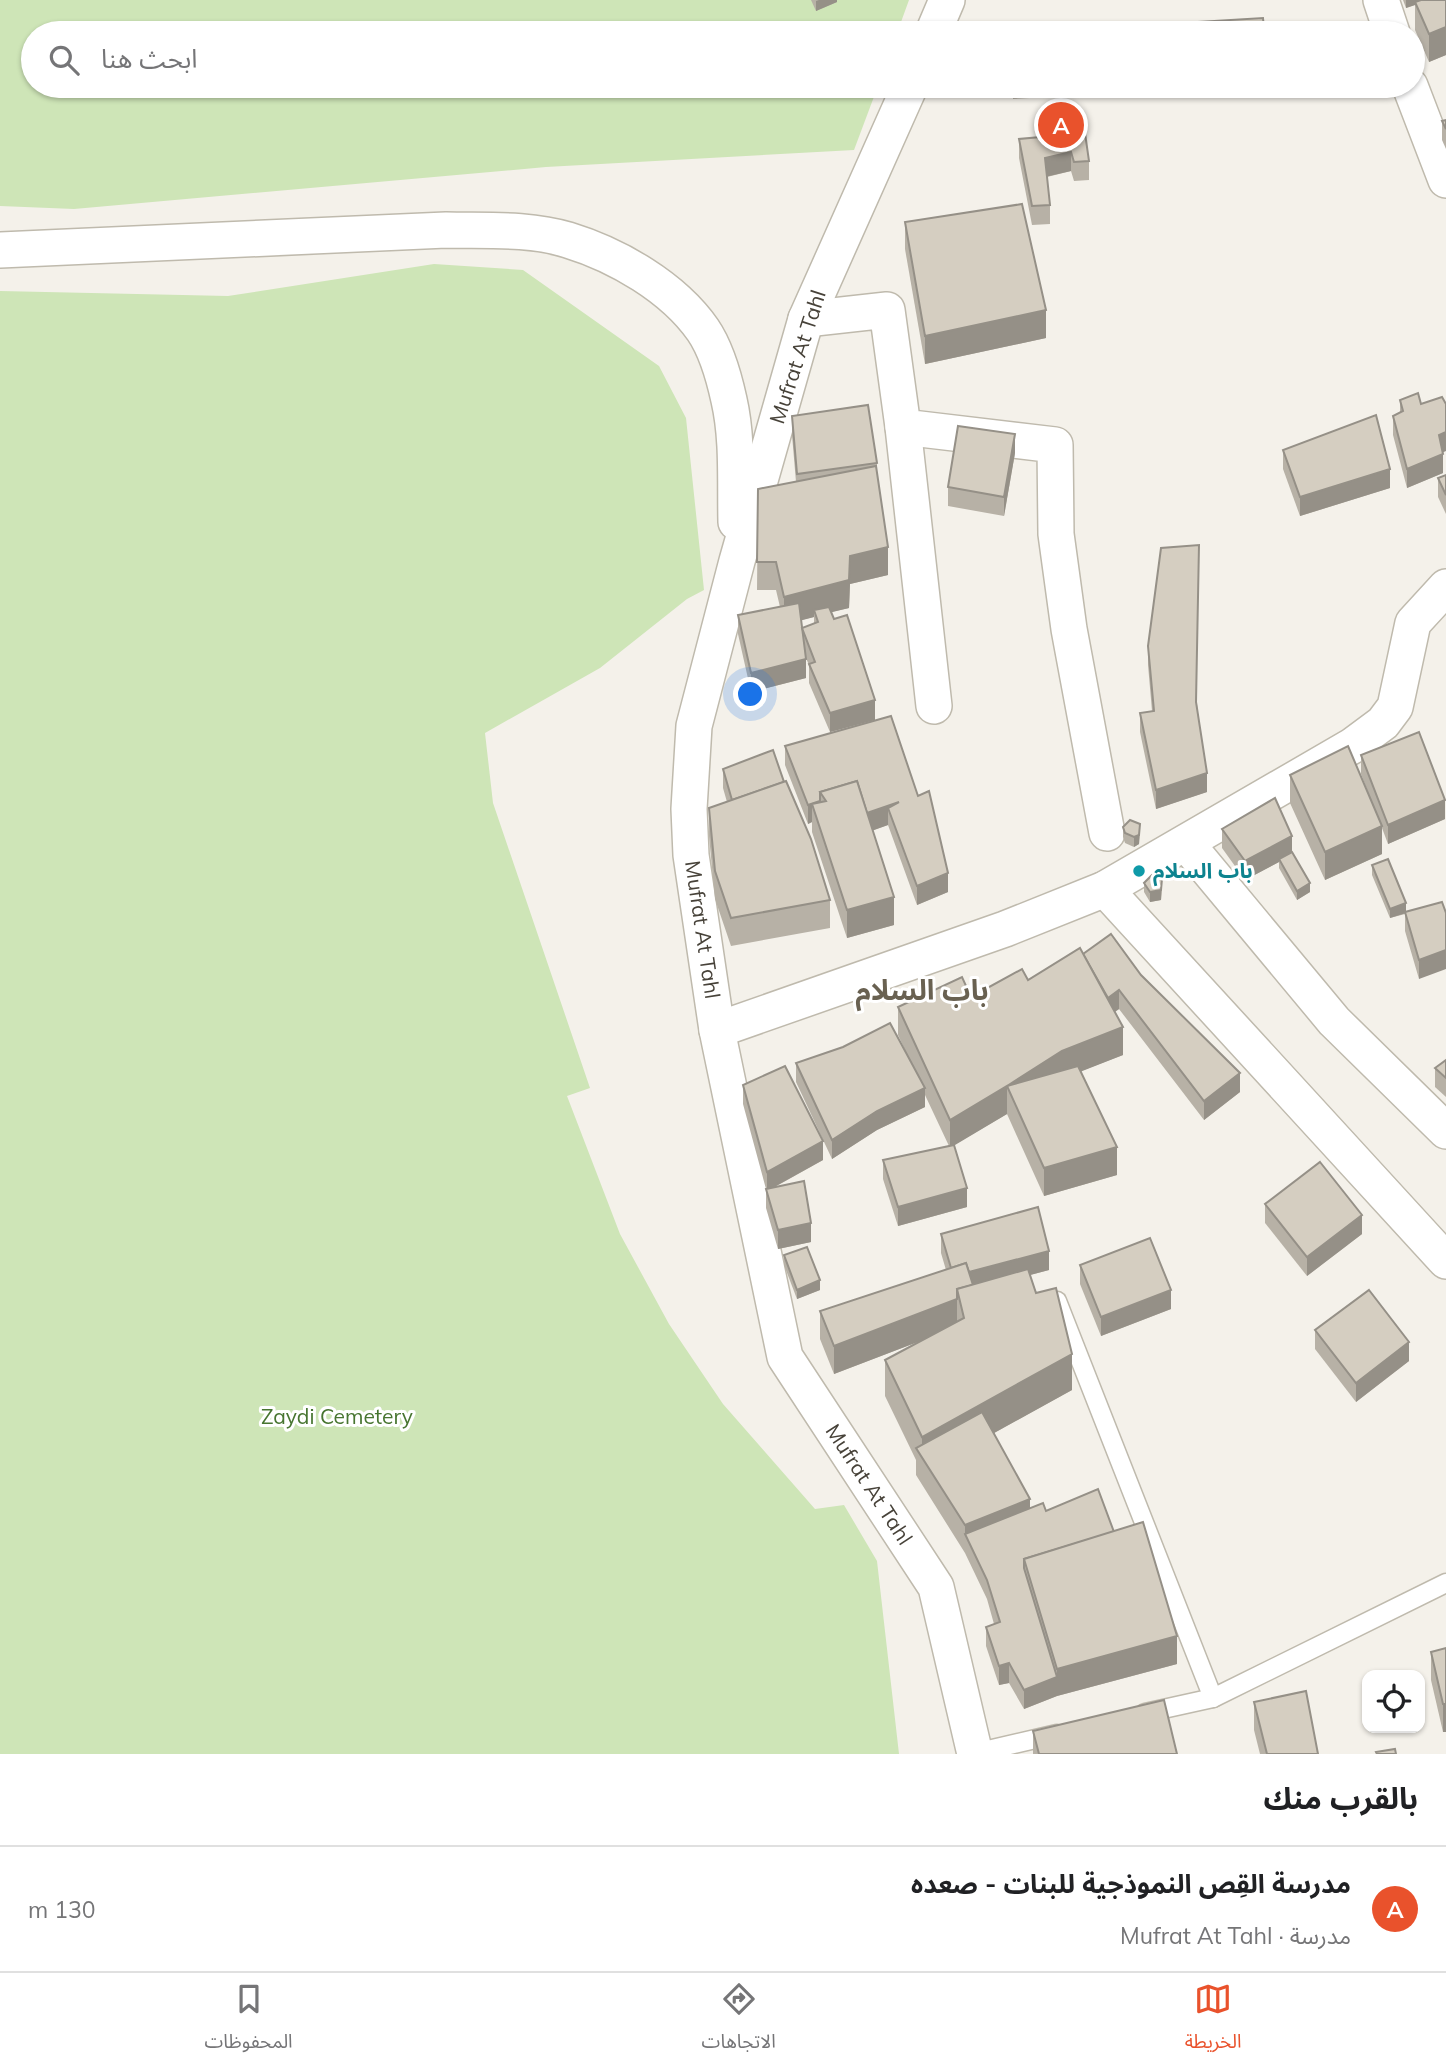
<!DOCTYPE html>
<html lang="ar">
<head>
<meta charset="utf-8">
<style>
  :root { --surface:#fff; --page:#f6f6f6; --text:#202124; --muted:#757577; --line:#e0e0e0; --accent:#e9522c }
  body { margin:0; font-family:Mulish,"Noto Sans Arabic",sans-serif; background:var(--page); color:var(--text); direction:rtl }
  .controls { position:absolute; right:21px; bottom:21px; display:grid; overflow:hidden; border-radius:14px; box-shadow:0 2px 5px #0004 }
  .controls button { width:63px; height:63px; display:grid; place-items:center; padding:0; border:0; border-bottom:2px solid var(--line); background:var(--surface); color:var(--text); font:35px sans-serif }
  .you { position:absolute; left:751px; top:695px; width:24px; height:24px; margin:-18px; border:5px solid #fff; border-radius:50%; background:#1a73e8; box-shadow:0 0 0 10px #1a73e833 }
  .badge { display:grid; place-items:center; width:46px; height:46px; border-radius:50%; background:var(--accent); color:#fff; font-size:23px; font-weight:700 }
  .pin { position:absolute; translate:-50% -50%; border:4px solid #fff; box-shadow:0 2px 7px #0006 }
  .list { margin:0; padding:0; list-style:none }
  h2 { display:flex; justify-content:space-between; align-items:center; height:91px; margin:0; padding:0 28px; font-size:30px }
  h2 small { font-size:23px; font-weight:400; color:var(--muted) }
  .list li { display:grid; grid-template-columns:46px 1fr auto; gap:21px; align-items:center; box-sizing:border-box; height:126px; padding:0 28px; border-top:2px solid var(--line) }
  .list b { display:block; font-size:26px; white-space:nowrap }
  .list p { margin:0; font-size:23px; white-space:nowrap; color:var(--muted) }
  .list em { font-size:23px; font-style:normal; color:var(--muted) }
  .icon { flex:none; width:38px; height:38px; fill:none; stroke:currentColor; stroke-width:2; stroke-linecap:round; stroke-linejoin:round }
  .map { position:relative; flex:none; width:1446px; height:1754px; overflow:hidden; direction:ltr }
  .search { position:absolute; background:var(--surface); box-shadow:0 2px 5px #0004; left:21px; right:21px; top:21px; height:77px; display:flex; align-items:center; gap:18px; box-sizing:border-box; padding:0 24px; border-radius:38px; color:var(--muted); font-size:26px }
  .sheet { height:217px; background:var(--surface) }
  nav { display:flex; justify-content:space-around; align-items:center; box-sizing:border-box; height:98px; border-top:2px solid var(--line); background:var(--surface); font-size:19px; color:var(--muted) }
  nav a { display:grid; justify-items:center; gap:4px }
  nav .on { color:var(--accent) }
  .map>svg:first-child { display:block }
  .green { fill:#cee5b7 }
  .lines { fill:none; stroke-linecap:round; stroke-linejoin:round }
  .lane-casing { stroke:#bfbaad; stroke-width:21 }
  .street-casing { stroke:#bfbaad; stroke-width:38 }
  .lane { stroke:#fff; stroke-width:18 }
  .street { stroke:#fff; stroke-width:35 }
  .wall { fill:#b7b1a6; fill-rule:evenodd }
  .shaded-wall { fill:#959087 }
  .building { fill:#d5cec1; stroke:#959087; stroke-width:2 }
  .culture-dot { fill:#0f9aa8; stroke:#fff; stroke-width:2.5 }
  .labels { text-anchor:middle; stroke-width:6; stroke-linejoin:round; paint-order:stroke }
  .street-label { font-size:21px; fill:#474239; stroke:#fff }
  .culture-label { font-size:21px; font-weight:bold; fill:#0d838f; stroke:#fff; text-anchor:start }
  .park-label { font-size:21px; fill:#477530; stroke:#fff }
  .district-label { font-size:28px; font-weight:bold; fill:#696151; stroke:#fff }
</style>
</head>
<body>
<div class="map">
<svg width="1446" height="1754" viewBox="0 0 1446 1754">
  <rect width="100%" height="100%" fill="#f4f1ea"/>
  <!-- green -->
  <g class="green">
    <path d="M0,0H909L897,33H33V86H878L854,150L546,167L74,209L0,206Z"/>
    <path d="M434,264L523,270L659,366L686,418L704,590L687,599L600,668L485,733L493,803L590,1088L567,1096L620,1234L669,1324L723,1404L815,1509L844,1505L877,1561L899,1754H0V291L228,296Z"/>
  </g>
  <g class="lines">
    <!-- lane casing -->
    <g class="lane-casing">
      <g id="lane">
        <path d="M1057,1301L1213,1698"/>
        <path d="M1145,1713L1213,1698L1446,1583"/>
        <path d="M975,1753L1057,1734"/>
      </g>
    </g>
    <!-- street casing -->
    <g class="street-casing">
      <g id="street">
        <path d="M1381,0L1392,33"/>
        <path d="M933,33L947,0"/>
        <path id="s1" d="M910,86L806,319L737,561L694,726L689,809L691,855L717,1030L785,1357L936,1587L975,1754"/>
        <path d="M1410,86L1446,180"/>
        <path d="M0,250L446,230C486,231 529,228 568,240C617,255 673,287 703,330C716,349 724,377 729,400C738,439 735,482 736,522"/>
        <path d="M806,319L887,310L903,427L1055,445L1056,534L1069,629L1107,833"/>
        <path d="M903,427L934,706"/>
        <path d="M1186,843L1334,1021L1446,1131"/>
        <path d="M1105,889L1446,1261"/>
        <path d="M717,1030L1005,929L1105,889L1352,746L1383,723L1395,707L1413,623L1446,587"/>
      </g>
    </g>
    <!-- lane -->
    <use href="#lane" class="lane"/>
    <!-- street -->
    <use href="#street" class="street"/>
  </g>
  <!-- wall -->
  <g class="wall">
    <path d="M811,0H837V2L816,11Z"/>
    <path d="M1403,0H1446V55L1429,62L1415,30V5L1406,8Z"/>
    <path d="M1012,86H1241L1013,99Z"/>
    <path d="M1446,120V149L1442,140V121Z"/>
    <path d="M1085,133L1089,161V180L1074,181L1071,171L1047,177L1050,205V224L1032,225L1019,158V139Z"/>
    <path d="M905,222L1046,338L925,364L905,249Z"/>
    <path d="M1400,400L1421,404L1443,452V473L1407,488L1393,435V416L1400,412Z"/>
    <path d="M792,416L877,463V473L888,575L850,584L849,608L831,612L875,720L830,732L809,683V665L805,656L806,678L751,692L738,634V615L780,607L776,590H757L758,489L796,482L792,435ZM814,617V624L802,628L801,620Z"/>
    <path d="M1283,450L1390,488L1300,516L1283,469Z"/>
    <path d="M1015,453L1004,516L948,506V487Z"/>
    <path d="M1446,475V514L1438,497V478Z"/>
    <path d="M1148,646L1197,704L1207,792L1156,809L1140,732V713L1152,711L1148,665Z"/>
    <path d="M891,716L948,892L917,905L888,825L873,830L894,925L847,938L812,832V822L808,824L785,765V746Z"/>
    <path d="M1361,755L1445,819L1388,844L1382,828V854L1325,880L1290,803V775L1373,805L1361,774Z"/>
    <path d="M723,769L784,782L830,900V928L731,946L715,899L709,836V808L727,802L723,788Z"/>
    <path d="M1123,827L1140,834L1139,844L1134,847L1125,843L1123,837Z"/>
    <path d="M1222,829L1292,852L1310,892L1297,900L1279,868V862L1245,880L1222,848Z"/>
    <path d="M1372,865L1406,912L1442,902L1419,979L1405,931V914L1390,918L1372,875Z"/>
    <path d="M1144,883L1162,889L1161,900L1150,902L1144,892Z"/>
    <path d="M1083,954L1141,975L1240,1092L1204,1120L1119,1009L1115,1012L1123,1055L1081,1071L1117,1175L1044,1196L1007,1114L954,1145L967,1207L898,1226L883,1179V1160L949,1146L925,1095V1107L877,1130L832,1159L796,1082V1063L906,1052L898,1035V1007L971,997L1028,980Z"/>
    <path d="M1446,1060V1097L1435,1087V1068Z"/>
    <path d="M743,1085L823,1160L773,1188L811,1242L778,1249L766,1208V1189L743,1104Z"/>
    <path d="M1265,1204L1362,1234L1307,1276L1265,1223Z"/>
    <path d="M941,1234L1049,1270L1030,1275L1072,1390L994,1433L1030,1508L1046,1511L1114,1532L1177,1664L1057,1696L1024,1709L1009,1683L999,1685L986,1646V1627L994,1624L987,1599L965,1553L916,1475V1460L885,1396V1360L920,1341L834,1374L820,1339V1311L946,1270L941,1253Z"/>
    <path d="M784,1255L820,1290L797,1299L784,1265Z"/>
    <path d="M1080,1265L1171,1309L1101,1336L1080,1284Z"/>
    <path d="M1315,1330L1409,1361L1356,1402L1315,1349Z"/>
    <path d="M1446,1648V1732H1443L1431,1680V1652Z"/>
    <path d="M1254,1702L1318,1754H1260L1254,1730Z"/>
    <path d="M1033,1731L1177,1754H1033Z"/>
  </g>
  <!-- shaded-wall -->
  <g class="shaded-wall">
    <path d="M819,0H837V2L816,11V1Z"/>
    <path d="M1406,0H1430L1415,2V5L1406,8Z"/>
    <path d="M1446,27V55L1429,62V34Z"/>
    <path d="M1071,152V171L1045,177V158Z"/>
    <path d="M1046,310V338L925,364V336Z"/>
    <path d="M1446,432V451L1439,454V435Z"/>
    <path d="M1015,434V453L1004,516V497Z"/>
    <path d="M1443,454V473L1407,488V469Z"/>
    <path d="M1390,469V488L1300,516V497Z"/>
    <path d="M888,547V575L850,584L849,608L816,616L814,610V617L784,625V597L850,556Z"/>
    <path d="M806,659V678L751,692V673Z"/>
    <path d="M875,700V720L830,732V713Z"/>
    <path d="M1207,773V792L1156,809V790Z"/>
    <path d="M1445,800V819L1388,844V825Z"/>
    <path d="M820,801V820L812,804V822L808,824V805Z"/>
    <path d="M899,802L888,808V825L866,833V814Z"/>
    <path d="M1140,824L1139,844L1134,847V837Z"/>
    <path d="M1382,826V854L1325,880V852Z"/>
    <path d="M1292,836V855L1279,859V862L1245,880V861Z"/>
    <path d="M948,873V892L917,905V886Z"/>
    <path d="M1162,879L1161,900L1150,902V892Z"/>
    <path d="M1310,883V892L1297,900V891Z"/>
    <path d="M894,897V925L847,938V910Z"/>
    <path d="M1406,903V913L1390,918V909Z"/>
    <path d="M1446,950V969L1419,979V960Z"/>
    <path d="M1119,990V1009L1104,1019V1000Z"/>
    <path d="M1123,1027V1055L1062,1079L1007,1086L1062,1051Z"/>
    <path d="M1240,1073V1092L1204,1120V1101Z"/>
    <path d="M1007,1086V1114L950,1148V1120Z"/>
    <path d="M925,1088V1107L877,1130L832,1159V1140L877,1111Z"/>
    <path d="M823,1141V1160L767,1191V1172Z"/>
    <path d="M1117,1147V1175L1044,1196V1168Z"/>
    <path d="M967,1188V1207L898,1226V1207Z"/>
    <path d="M1362,1215V1234L1307,1276V1257Z"/>
    <path d="M811,1223V1242L778,1249V1230Z"/>
    <path d="M1049,1251V1270L958,1294L953,1276Z"/>
    <path d="M820,1280V1290L797,1299V1290Z"/>
    <path d="M1171,1290V1309L1101,1336V1317Z"/>
    <path d="M957,1299V1327L834,1374V1346Z"/>
    <path d="M1409,1342V1361L1356,1402V1383Z"/>
    <path d="M1072,1354V1390L929,1469L922,1458V1437Z"/>
    <path d="M1030,1499V1527L965,1534V1553V1525Z"/>
    <path d="M1177,1636V1664L1057,1696L1024,1709V1690L1057,1677V1669Z"/>
    <path d="M1009,1663V1683L999,1685V1666Z"/>
    <rect x="1443" y="1704" width="3" height="28"/>
  </g>
  <!-- building -->
  <g class="building">
    <path d="M1421,0H1446V27L1429,34L1415,2Z"/>
    <path d="M1263,18L1264,28L1310,25L1311,33H1015Z"/>
    <path d="M1446,120V129L1442,121Z"/>
    <path d="M1085,133L1089,161L1074,162L1071,152L1045,158L1050,205L1032,206L1019,139Z"/>
    <path d="M1022,204L1046,310L925,336L905,222Z"/>
    <path d="M1418,393L1421,404L1442,397L1446,404V432L1439,435L1443,454L1407,469L1393,416L1403,411L1400,400Z"/>
    <path d="M868,405L877,463L797,474L792,416Z"/>
    <path d="M1376,415L1390,469L1300,497L1283,450Z"/>
    <path d="M958,426L1015,434L1004,497L948,487Z"/>
    <path d="M876,466L888,547L850,556L849,580L784,597L776,562H757L758,489Z"/>
    <path d="M1446,475V495L1438,478Z"/>
    <path d="M1199,545L1196,702L1207,773L1156,790L1140,713L1154,711L1148,646L1161,548Z"/>
    <path d="M799,603L806,659L751,673L738,615Z"/>
    <path d="M829,607L834,619L847,615L875,700L830,713L809,664L815,662L802,628L818,622L814,610Z"/>
    <path d="M891,716L918,796L929,791L948,873L917,886L888,808L899,802L867,813L857,781L820,792V801L808,805L785,746Z"/>
    <path d="M1419,732L1445,800L1388,825L1361,755Z"/>
    <path d="M1348,746L1382,826L1325,852L1290,775Z"/>
    <path d="M773,750L784,782L732,800L723,769Z"/>
    <path d="M786,781L811,839L830,900L731,918L715,871L709,808Z"/>
    <path d="M857,781L894,897L847,910L812,804L826,801L820,792Z"/>
    <path d="M1275,798L1292,836L1245,861L1222,829Z"/>
    <path d="M1130,820L1140,824L1139,835L1134,837L1125,833L1123,827Z"/>
    <path d="M1292,852L1310,883L1297,891L1279,859Z"/>
    <path d="M1388,859L1406,903L1390,909L1372,865Z"/>
    <path d="M1152,875L1162,879L1161,890L1150,892L1144,883Z"/>
    <path d="M1442,902L1446,913V950L1419,960L1405,912Z"/>
    <path d="M1111,934L1141,975L1240,1073L1204,1101L1119,990L1108,998L1083,954Z"/>
    <path d="M1080,948L1123,1027L1062,1051L1007,1086L1078,1066L1117,1147L1044,1168L1007,1086L950,1120L898,1007L962,977L971,997L1022,969L1028,980Z"/>
    <path d="M890,1023L925,1088L877,1111L832,1140L796,1063L843,1047Z"/>
    <path d="M1446,1060V1078L1435,1068Z"/>
    <path d="M785,1066L823,1141L767,1172L743,1085Z"/>
    <path d="M954,1145L967,1188L898,1207L883,1160Z"/>
    <path d="M1320,1162L1362,1215L1307,1257L1265,1204Z"/>
    <path d="M804,1181L811,1223L778,1230L766,1189Z"/>
    <path d="M1038,1207L1049,1251L969,1272L966,1263L951,1268L941,1234Z"/>
    <path d="M1150,1238L1171,1290L1101,1317L1080,1265Z"/>
    <path d="M807,1247L820,1280L797,1290L784,1255Z"/>
    <path d="M966,1263L973,1285L957,1289V1299L834,1346L820,1311Z"/>
    <path d="M1028,1269L1036,1293L1056,1288L1072,1354L922,1437L885,1360L964,1318L957,1289Z"/>
    <path d="M1369,1290L1409,1342L1356,1383L1315,1330Z"/>
    <path d="M982,1412L1030,1499L965,1525L916,1448Z"/>
    <path d="M1098,1489L1114,1532L1024,1559V1568L1057,1677L1024,1690L1009,1663L999,1666L986,1627L1000,1622L987,1580L965,1534L1043,1503L1046,1511Z"/>
    <path d="M1143,1522L1177,1636L1057,1669L1024,1559Z"/>
    <path d="M1446,1648V1704H1443L1431,1652Z"/>
    <path d="M1306,1691L1318,1754H1267L1254,1702Z"/>
    <path d="M1164,1700L1177,1754H1039L1033,1731Z"/>
    <path d="M1395,1749L1396,1754H1377L1376,1752Z"/>
  </g>
  <!-- markers -->
  <circle class="culture-dot" cx="1139" cy="871" r="7"/>
  <g class="labels">
    <!-- street labels -->
    <g class="street-label">
      <text transform="translate(798 357) rotate(-72)" y="7">Mufrat At Tahl</text>
      <text dy="7" stroke="none"><textPath href="#s1" startOffset="882">Mufrat At Tahl</textPath></text>
      <text dy="7" stroke="none"><textPath href="#s1" startOffset="1470">Mufrat At Tahl</textPath></text>
    </g>
    <!-- culture labels -->
    <g class="culture-label">
      <text x="1153" y="878">باب السلام</text>
    </g>
    <!-- park labels -->
    <g class="park-label">
      <text x="337" y="1424">Zaydi Cemetery</text>
    </g>
    <!-- district labels -->
    <g class="district-label">
      <text x="922" y="1000">باب السلام</text>
    </g>
  </g>
</svg>
<div class="controls">
<button><svg class="icon" aria-label="locate" viewBox="0 0 24 24"><circle cx="12" cy="12" r="6"/><path d="M12 2v4M12 18v4M2 12h4M18 12h4"/></svg></button>
</div>
<div class="you"></div>
<div class="pin badge" style="left:1061px;top:125px">A</div>
<div class="search"><svg class="icon" aria-label="search" viewBox="0 0 24 24"><circle cx="10" cy="10" r="6"/><path d="M15 15l6 6"/></svg>ابحث هنا</div>
</div>
<section class="sheet">
<h2>بالقرب منك<small></small></h2>
<ul class="list">
<li><span class="badge">A</span><div><b>مدرسة القِص النموذجية للبنات - صعده</b><p>مدرسة · Mufrat At Tahl</p></div><em>130 m</em></li>
</ul>
</section>
<nav>
<a class="on"><svg class="icon" aria-label="map" viewBox="0 0 24 24"><path d="M3 6l6-2 6 2 6-2v14l-6 2-6-2-6 2zM9 4v14M15 6v14"/></svg>الخريطة</a>
<a><svg class="icon" aria-label="directions" viewBox="0 0 24 24"><path d="M12 3l9 9-9 9-9-9zM9 14v-3h6M13 9l2 2-2 2"/></svg>الاتجاهات</a>
<a><svg class="icon" aria-label="saved" viewBox="0 0 24 24"><path d="M7 4h10v16l-5-4-5 4z"/></svg>المحفوظات</a>
</nav>
</body>
</html>
